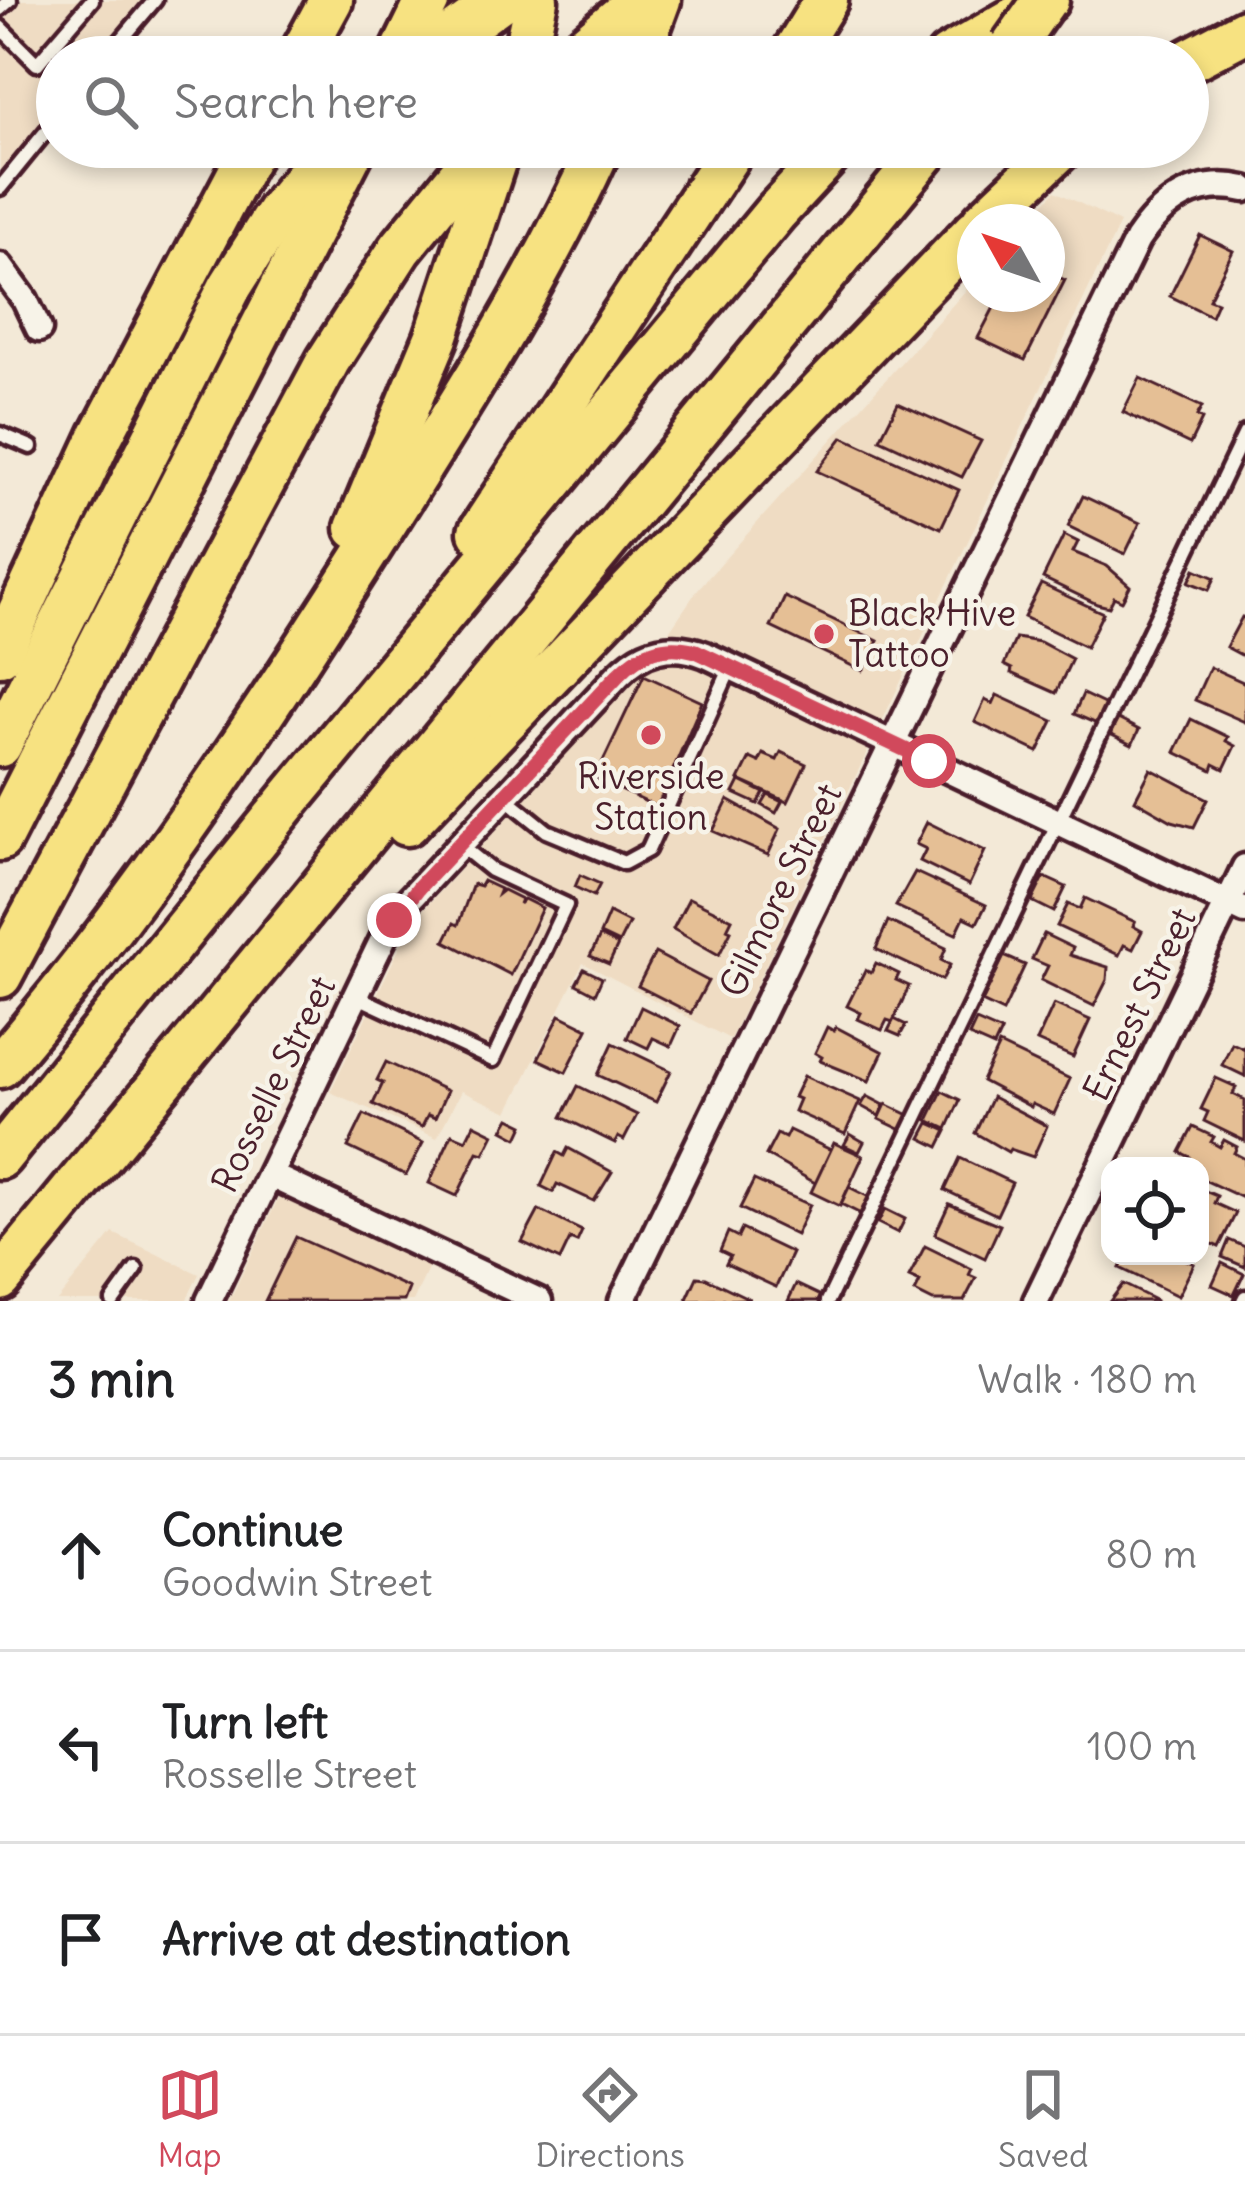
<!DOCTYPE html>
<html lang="en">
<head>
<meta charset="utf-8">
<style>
  :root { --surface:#fff; --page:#f2f2f2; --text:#202124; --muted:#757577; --line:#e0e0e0; --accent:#d1495b }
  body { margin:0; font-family:Delius,sans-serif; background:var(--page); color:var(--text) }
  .controls { position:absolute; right:36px; bottom:36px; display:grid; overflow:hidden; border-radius:24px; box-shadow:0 6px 18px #0003 }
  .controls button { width:108px; height:108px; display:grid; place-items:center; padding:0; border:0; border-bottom:3px solid var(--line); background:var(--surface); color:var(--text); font:60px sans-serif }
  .compass { position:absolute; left:957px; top:204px; width:108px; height:108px; border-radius:50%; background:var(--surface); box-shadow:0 6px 18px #0003; rotate:310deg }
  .stop { position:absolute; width:36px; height:36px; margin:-27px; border:9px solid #d1495b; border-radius:50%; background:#fff }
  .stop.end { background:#d1495b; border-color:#fff; box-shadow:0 3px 12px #0008 }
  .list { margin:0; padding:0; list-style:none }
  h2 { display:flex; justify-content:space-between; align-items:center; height:156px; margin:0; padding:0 48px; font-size:51px }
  h2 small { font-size:39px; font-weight:400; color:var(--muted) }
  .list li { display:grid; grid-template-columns:78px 1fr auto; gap:36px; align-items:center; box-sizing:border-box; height:192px; padding:0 48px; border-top:3px solid var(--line) }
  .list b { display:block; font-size:45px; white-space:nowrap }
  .list p { margin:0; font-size:39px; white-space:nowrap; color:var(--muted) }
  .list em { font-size:39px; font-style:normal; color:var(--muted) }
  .icon { flex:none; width:66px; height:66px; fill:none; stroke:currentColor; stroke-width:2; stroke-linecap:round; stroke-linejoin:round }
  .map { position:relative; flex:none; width:1245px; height:1301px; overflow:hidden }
  .search { position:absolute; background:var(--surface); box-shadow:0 6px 18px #0003; left:36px; right:36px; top:36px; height:132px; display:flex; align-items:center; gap:30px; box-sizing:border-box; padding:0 42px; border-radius:66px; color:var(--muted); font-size:45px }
  .sheet { height:732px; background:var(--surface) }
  nav { display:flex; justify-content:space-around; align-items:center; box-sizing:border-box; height:168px; border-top:3px solid var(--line); background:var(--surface); font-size:33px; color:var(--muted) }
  nav a { display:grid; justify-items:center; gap:6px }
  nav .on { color:var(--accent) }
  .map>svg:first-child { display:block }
  .built { fill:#efdcc3 }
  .building { fill:#e5bf95; stroke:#4a1f2b; stroke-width:3 }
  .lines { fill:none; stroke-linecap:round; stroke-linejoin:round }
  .service-casing { stroke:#4a1f2b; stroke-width:21 }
  .minor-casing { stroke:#4a1f2b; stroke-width:33 }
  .motorway-casing { stroke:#4a1f2b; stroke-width:51 }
  .service { stroke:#f7f3e8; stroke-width:12 }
  .minor { stroke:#f7f3e8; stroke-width:24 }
  .motorway { stroke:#f7e281; stroke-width:42 }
  .motorway-bridge-casing { stroke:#4a1f2b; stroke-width:51; stroke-linecap:butt }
  .motorway-bridge { stroke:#f7e281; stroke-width:42 }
  .route { stroke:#d1495b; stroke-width:15 }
  .poi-dot { fill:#d1495b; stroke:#f7f3e8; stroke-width:4.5 }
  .labels { text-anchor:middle; stroke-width:9; stroke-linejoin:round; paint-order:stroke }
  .poi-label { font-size:36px; fill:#4a1f2b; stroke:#f7f3e8; text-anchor:start }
  .street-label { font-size:36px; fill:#4a1f2b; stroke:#f7f3e8 }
</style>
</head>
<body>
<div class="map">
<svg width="1245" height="1301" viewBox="0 0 1245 1301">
  <rect width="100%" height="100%" fill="#f3e9d7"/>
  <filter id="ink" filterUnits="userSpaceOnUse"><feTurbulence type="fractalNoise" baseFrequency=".00833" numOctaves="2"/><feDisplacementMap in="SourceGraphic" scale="24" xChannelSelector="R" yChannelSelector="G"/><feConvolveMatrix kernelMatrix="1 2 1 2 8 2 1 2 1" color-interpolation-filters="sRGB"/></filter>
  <g filter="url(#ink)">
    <!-- built -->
    <g class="built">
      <path d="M0,0H145L97,57H57V104L0,171Z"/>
      <path d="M1055,191L1120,223L730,1039L583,963L508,1112L461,1091L437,1138L330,1092L412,922L640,674L698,589L975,280V294H1047V222H1027Z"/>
      <path d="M279,1197L429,1267L413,1301H229Z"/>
      <path d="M113,1233L199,1274L186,1301H57Z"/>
    </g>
    <!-- building -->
    <g class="building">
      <path d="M1200,235L1233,251L1209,299L1217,302L1211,316L1170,296Z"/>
      <path d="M1047,272L1065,280L1025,360L978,338L1001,294H1047Z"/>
      <path d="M1140,378L1202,407L1197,416L1202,419L1190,444L1123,412Z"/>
      <path d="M898,403L981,441L962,477L880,439Z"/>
      <path d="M843,437L959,490L941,528L817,471Z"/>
      <path d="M1083,496L1140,523L1125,554L1068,526Z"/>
      <path d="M1064,535L1078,542L1073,552L1107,566L1130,586L1122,601L1114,597L1109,607L1097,604L1043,578Z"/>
      <path d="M1195,569L1215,578L1209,590L1189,582Z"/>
      <path d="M1041,584L1103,613L1086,647L1024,617Z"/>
      <path d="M785,597L878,641L863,671L771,627Z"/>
      <path d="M1242,617L1245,618V657L1226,647Z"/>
      <path d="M1016,638L1040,642L1072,659L1056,693L1011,673L1012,669L1004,665Z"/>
      <path d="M1210,667L1245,683V722L1195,700Z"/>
      <path d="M644,675L702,702L657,807L595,778Z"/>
      <path d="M1083,694L1106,705L1097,724L1074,714Z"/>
      <path d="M997,695L1053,721L1038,752L975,722L985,700L993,704Z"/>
      <path d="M1118,719L1139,730L1132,745L1110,734Z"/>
      <path d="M1191,719L1228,737L1226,741L1235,746L1224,769L1214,764L1212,770L1175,752Z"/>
      <path d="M781,752L806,764L788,802L739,780L750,758L759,762L763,754L777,760Z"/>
      <path d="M1151,769L1208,799L1194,827L1172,821L1135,800Z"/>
      <path d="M740,781L764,793L758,804L734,793Z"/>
      <path d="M768,795L782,802L776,813L762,805Z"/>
      <path d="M728,800L780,829L768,855L713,831Z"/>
      <path d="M927,822L985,851L969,885L920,861L926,849L916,844Z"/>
      <path d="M915,872L986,905L977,923L964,917L956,934L896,906Z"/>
      <path d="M580,875L600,884L594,896L575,887Z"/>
      <path d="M1044,877L1066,887L1054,912L1032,901Z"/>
      <path d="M483,881L500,889L498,894L503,890L521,899L519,904L524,899L542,908L511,975L445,941L454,923L458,925L473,884L480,886Z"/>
      <path d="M689,898L732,919L727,929L731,931L719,955L673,929Z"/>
      <path d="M1085,898L1135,922L1133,926L1142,931L1133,949L1124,945L1119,955L1057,926L1068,904L1080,909Z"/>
      <path d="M609,913L629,923L619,943L600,934Z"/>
      <path d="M888,921L946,948L941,960L950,965L942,980L876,949Z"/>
      <path d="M1044,934L1073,948L1070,955L1108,967L1107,980L1094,1006L1041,980L1048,966L1032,959Z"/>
      <path d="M600,936L618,945L609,964L590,956Z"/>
      <path d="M655,953L708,981L691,1013L638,986Z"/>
      <path d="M1004,956L1025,965L1003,1012L982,1002Z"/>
      <path d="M876,963L899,974L896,980L909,986L893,1022L887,1020L882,1030L858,1019L861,1013L847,1006L865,970L871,973Z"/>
      <path d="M584,969L602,978L595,994L576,984Z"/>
      <path d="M1054,1004L1090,1020L1073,1057L1037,1041Z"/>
      <path d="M641,1007L680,1026L671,1046L653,1038L648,1048L627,1038Z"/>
      <path d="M560,1015L588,1029L566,1072L538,1059Z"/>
      <path d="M894,1019L906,1025L900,1036L888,1031Z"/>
      <path d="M976,1021L1001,1032L994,1047L969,1036Z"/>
      <path d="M827,1027L834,1031L836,1027L883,1052L869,1081L820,1061L822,1057L815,1053Z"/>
      <path d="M613,1043L671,1071L656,1102L598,1075Z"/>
      <path d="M1232,1043L1243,1048L1245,1045V1076L1222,1065Z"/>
      <path d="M999,1045L1070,1079L1054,1114L1032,1104L1031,1107L982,1081Z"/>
      <path d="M386,1062L447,1091L435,1118L428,1115L422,1127L373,1104L383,1083L377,1080Z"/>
      <path d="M804,1076L860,1101L845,1134L794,1111L799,1099L794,1097Z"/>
      <path d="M1216,1078L1236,1087L1233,1094L1245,1100V1141L1204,1121L1208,1112L1201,1109Z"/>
      <path d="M578,1086L637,1115L624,1140L618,1137L615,1143L562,1117Z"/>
      <path d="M942,1091L960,1100L947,1129L928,1120Z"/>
      <path d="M867,1096L884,1105L879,1116L861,1106Z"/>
      <path d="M992,1097L1047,1126L1033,1157L1010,1149L1008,1152L975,1133Z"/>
      <path d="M886,1104L911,1116L904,1131L879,1119Z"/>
      <path d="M364,1114L423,1143L406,1175L348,1147Z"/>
      <path d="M510,1118L524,1125L518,1138L503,1130Z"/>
      <path d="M929,1123L947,1131L939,1147L921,1138Z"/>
      <path d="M474,1124L494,1134L484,1154L478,1152L457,1196L429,1183L452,1134L466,1140Z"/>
      <path d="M1193,1127L1214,1137L1211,1142L1220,1147L1224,1140L1237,1147L1234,1153L1245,1159V1199L1200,1178V1166H1186L1190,1157L1180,1152Z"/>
      <path d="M789,1130L833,1151L817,1184L766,1155L777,1134L785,1138Z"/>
      <path d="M850,1134L864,1142L859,1152L844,1145Z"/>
      <path d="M834,1143L863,1156L840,1206L811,1192Z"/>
      <path d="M568,1148L612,1172L594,1201L557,1184L553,1192L541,1186L557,1152L564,1156Z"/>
      <path d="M960,1158L1012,1183L997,1215L945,1190Z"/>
      <path d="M754,1180L810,1205L796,1235L740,1208Z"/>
      <path d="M849,1187L869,1197L861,1214L841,1204Z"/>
      <path d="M1205,1191L1217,1196L1214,1203L1236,1213L1219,1247L1200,1238V1196Z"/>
      <path d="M949,1204L1000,1225L985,1258L935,1234Z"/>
      <path d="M885,1209L905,1219L898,1233L878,1223Z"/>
      <path d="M539,1210L582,1231L577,1242L570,1239L560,1260L522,1242Z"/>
      <path d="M742,1229L792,1253L776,1287L726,1264L730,1256L720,1251L728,1232L738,1237Z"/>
      <path d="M296,1237L409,1288L404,1301H265Z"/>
      <path d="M1229,1240L1245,1247V1267L1222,1257Z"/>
      <path d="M925,1246L972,1269L969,1275L976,1278L964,1301H933L915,1292L920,1282L909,1277Z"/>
      <path d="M1126,1256H1178L1194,1264L1178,1296L1120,1268Z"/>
      <path d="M1222,1263L1244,1274L1234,1295L1212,1285Z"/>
      <path d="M697,1277L706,1278L750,1299L686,1301Z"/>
      <path d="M796,1284L821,1296L818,1301H788Z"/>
      <path d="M1123,1284L1157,1301H1110Z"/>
    </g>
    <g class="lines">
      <!-- service casing -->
      <g class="service-casing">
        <g id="service">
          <path d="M0,9L10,0"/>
          <path d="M0,27L37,64L92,0"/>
          <path d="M107,57L155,0"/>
          <path d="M0,188L57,118"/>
          <path d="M0,434L31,447"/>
          <path d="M505,797L547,831L624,863L648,850L731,667"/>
          <path d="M356,996L493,1060L566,905L491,870L460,845"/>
          <path d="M113,1301L136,1269"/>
          <path d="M828,1301L1245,433"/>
          <path d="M1243,1301L1245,1297"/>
        </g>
      </g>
      <!-- minor casing -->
      <g class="minor-casing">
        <g id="minor">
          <path d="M0,266L25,300L39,329"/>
          <path d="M270,1175L539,1301"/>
          <path d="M209,1301L385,935L402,907L618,675C643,649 671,641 706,655L1245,911"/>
          <path d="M622,1301L1137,240C1163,201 1197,178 1245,189"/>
          <path d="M1036,1301L1245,867"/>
        </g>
      </g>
      <!-- motorway casing -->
      <g class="motorway-casing">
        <g id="motorway">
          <path d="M300,57L331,0"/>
          <path d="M400,57L428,0"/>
          <path d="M423,57L501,0"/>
          <path d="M524,57L536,0"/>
          <path d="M572,57L640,0"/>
          <path d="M638,57L659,0"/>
          <path d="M791,57L826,0"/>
          <path d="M948,57L1047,0"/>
          <path d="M1188,61L1245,31"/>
          <path d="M983,222L1062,147"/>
          <path d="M357,528L436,338L499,147"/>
          <path d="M480,532L734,147"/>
          <path d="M0,654L102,434L253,147"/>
          <path d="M0,745L230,287L278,211L330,147"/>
          <path d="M407,824L975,231"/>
          <path d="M0,839L354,147"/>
          <path d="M0,976L328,361L400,249L483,147"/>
          <path d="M0,1066C143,900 262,718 379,533C458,408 539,282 600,147"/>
          <path d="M0,1157L288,801L775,213L836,147"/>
          <path d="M0,1279L930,147"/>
        </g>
      </g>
      <!-- service -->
      <use href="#service" class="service"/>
      <!-- minor -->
      <use href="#minor" class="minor"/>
      <!-- motorway -->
      <use href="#motorway" class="motorway"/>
      <!-- motorway-bridge casing -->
      <g class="motorway-bridge-casing">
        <path id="motorway-bridge" d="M1012,47L1045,0"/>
      </g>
      <!-- motorway-bridge -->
      <use href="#motorway-bridge" class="motorway-bridge"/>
    </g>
  </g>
  <g class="lines" filter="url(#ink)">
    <!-- route -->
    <path class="route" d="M394,920L419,887L618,675C640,652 664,642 696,651L929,761"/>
  </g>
  <!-- markers -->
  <g class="poi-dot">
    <circle cx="824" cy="634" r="12"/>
    <circle cx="651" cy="735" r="12"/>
  </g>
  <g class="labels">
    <!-- poi labels -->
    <g class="poi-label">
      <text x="848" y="626">Black Hive<tspan x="848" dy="41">Tattoo</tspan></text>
      <text x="651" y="789" text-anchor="middle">Riverside<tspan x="651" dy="41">Station</tspan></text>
    </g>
    <!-- street labels -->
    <g class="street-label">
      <text transform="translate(780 890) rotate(-64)" y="13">Gilmore Street</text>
      <text transform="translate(1139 1004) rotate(-64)" y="13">Ernest Street</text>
      <text transform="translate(273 1084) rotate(-64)" y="13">Rosselle Street</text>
    </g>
  </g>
</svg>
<div class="controls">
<button><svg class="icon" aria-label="locate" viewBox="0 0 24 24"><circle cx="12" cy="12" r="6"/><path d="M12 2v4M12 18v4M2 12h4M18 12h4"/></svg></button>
</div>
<svg class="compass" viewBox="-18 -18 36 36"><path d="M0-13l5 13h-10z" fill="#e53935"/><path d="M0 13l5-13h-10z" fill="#757577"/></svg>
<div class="stop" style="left:929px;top:761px"></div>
<div class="stop end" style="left:394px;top:920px"></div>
<div class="search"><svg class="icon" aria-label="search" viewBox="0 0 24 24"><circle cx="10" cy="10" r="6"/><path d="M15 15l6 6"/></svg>Search here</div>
</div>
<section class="sheet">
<h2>3 min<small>Walk · 180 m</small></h2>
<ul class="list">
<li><svg class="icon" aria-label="ahead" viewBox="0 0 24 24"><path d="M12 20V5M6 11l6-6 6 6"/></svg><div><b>Continue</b><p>Goodwin Street</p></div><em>80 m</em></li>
<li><svg class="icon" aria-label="left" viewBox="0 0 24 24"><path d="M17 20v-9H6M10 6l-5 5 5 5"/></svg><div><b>Turn left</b><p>Rosselle Street</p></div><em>100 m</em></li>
<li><svg class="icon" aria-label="arrive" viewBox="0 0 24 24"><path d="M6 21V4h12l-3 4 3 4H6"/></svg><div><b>Arrive at destination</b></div></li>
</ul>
</section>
<nav>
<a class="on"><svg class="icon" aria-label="map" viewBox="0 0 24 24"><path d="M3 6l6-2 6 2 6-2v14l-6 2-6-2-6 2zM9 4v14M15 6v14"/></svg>Map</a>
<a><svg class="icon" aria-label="directions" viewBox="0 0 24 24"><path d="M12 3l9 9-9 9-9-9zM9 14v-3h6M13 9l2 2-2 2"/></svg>Directions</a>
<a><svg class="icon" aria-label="saved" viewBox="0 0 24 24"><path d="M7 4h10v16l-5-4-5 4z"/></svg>Saved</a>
</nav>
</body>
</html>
